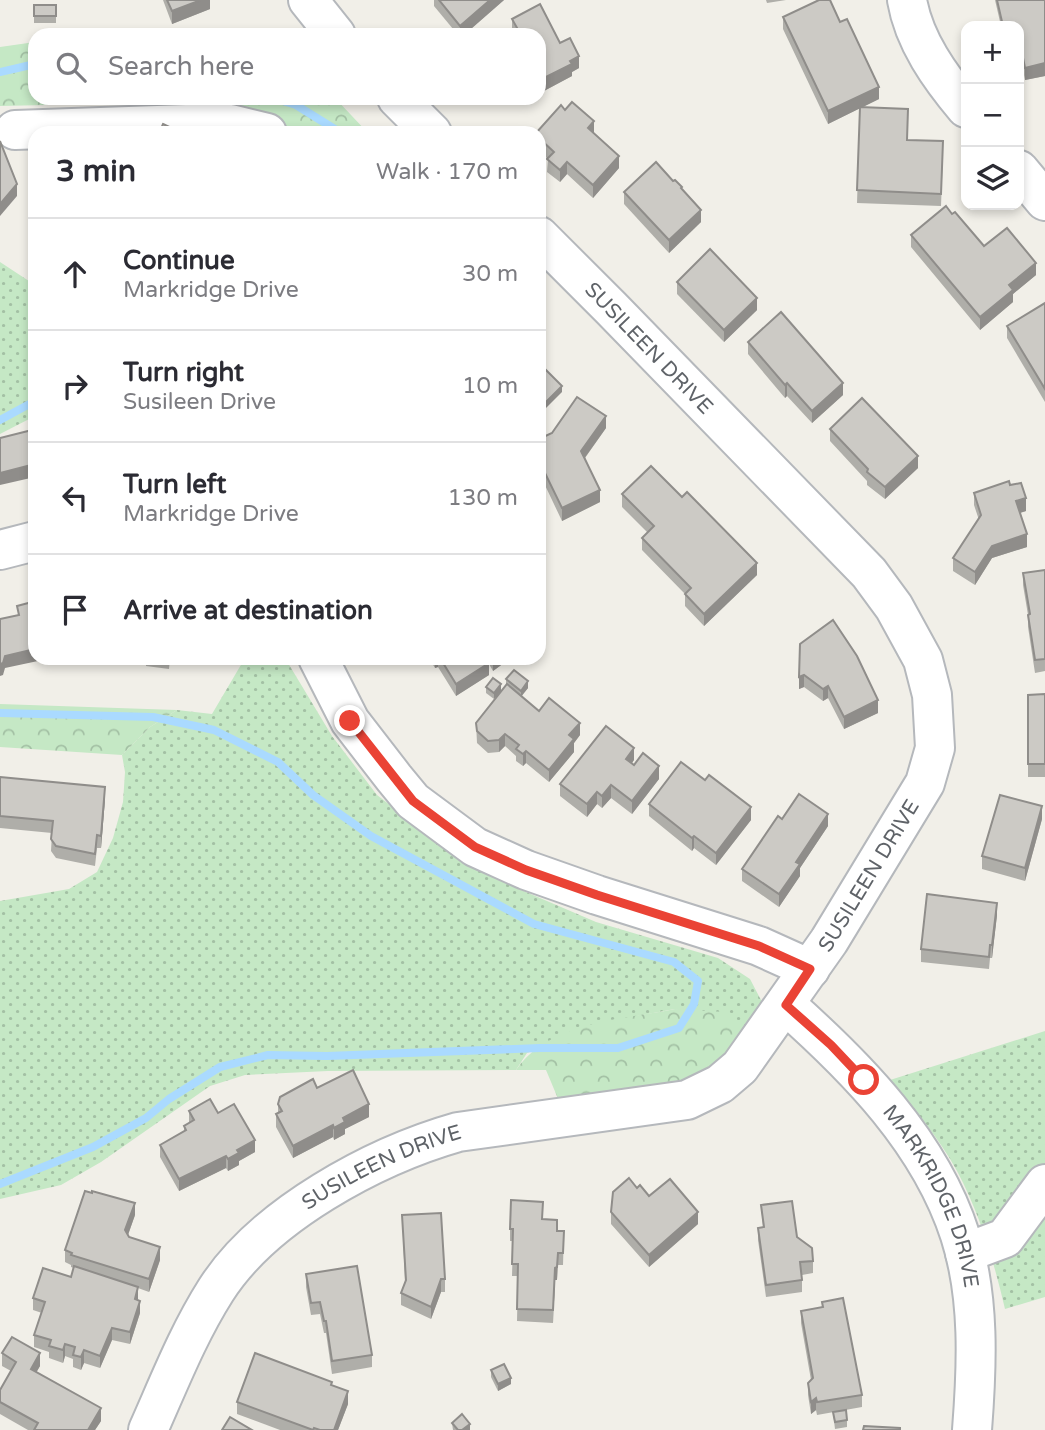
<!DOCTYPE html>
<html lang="en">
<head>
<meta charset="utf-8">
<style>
  :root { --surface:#fff; --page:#f2f2f3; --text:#2b2b33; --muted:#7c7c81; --line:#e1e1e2 }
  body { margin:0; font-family:"Varela Round",sans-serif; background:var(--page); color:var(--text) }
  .controls { position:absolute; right:21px; top:21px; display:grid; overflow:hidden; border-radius:14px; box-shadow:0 4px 10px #0003 }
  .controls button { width:63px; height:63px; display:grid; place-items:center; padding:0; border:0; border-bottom:2px solid var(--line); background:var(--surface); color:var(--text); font:35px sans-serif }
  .stop { position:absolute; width:21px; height:21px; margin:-16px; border:5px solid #ea4335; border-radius:50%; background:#fff }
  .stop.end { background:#ea4335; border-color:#fff; box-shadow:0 2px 7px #0008 }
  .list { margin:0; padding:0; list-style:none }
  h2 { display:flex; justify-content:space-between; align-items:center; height:91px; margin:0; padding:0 28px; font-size:30px }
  h2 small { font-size:23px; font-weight:400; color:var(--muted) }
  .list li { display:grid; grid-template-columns:46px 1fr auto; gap:21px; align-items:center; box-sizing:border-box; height:112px; padding:0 28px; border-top:2px solid var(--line) }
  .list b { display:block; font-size:26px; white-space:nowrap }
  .list p { margin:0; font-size:23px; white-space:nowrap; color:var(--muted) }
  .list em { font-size:23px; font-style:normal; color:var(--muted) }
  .icon { flex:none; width:38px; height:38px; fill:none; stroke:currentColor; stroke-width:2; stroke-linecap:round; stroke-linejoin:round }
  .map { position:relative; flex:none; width:1045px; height:1430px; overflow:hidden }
  .search { position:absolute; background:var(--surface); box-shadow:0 4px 10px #0003; left:28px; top:28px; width:518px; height:77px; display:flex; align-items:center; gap:18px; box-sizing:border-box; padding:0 24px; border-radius:21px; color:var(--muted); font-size:26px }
  .panel { position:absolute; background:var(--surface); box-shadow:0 4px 10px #0003; left:28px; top:126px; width:518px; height:539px; border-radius:21px }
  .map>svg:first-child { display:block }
  .green { fill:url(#green-dots) }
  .forest { fill:url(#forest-crowns) }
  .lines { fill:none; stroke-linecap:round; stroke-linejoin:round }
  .stream { stroke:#aadaff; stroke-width:8 }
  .minor-casing { stroke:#b5b8bc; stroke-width:42 }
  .minor { stroke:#fff; stroke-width:38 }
  .wall { fill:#afaea9 }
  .shaded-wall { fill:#8f8d8a }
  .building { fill:#cccac5; stroke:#8f8d8a; stroke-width:2 }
  .route { stroke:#ea4335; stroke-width:9 }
  .labels { text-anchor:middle; stroke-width:5; stroke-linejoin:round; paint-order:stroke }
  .street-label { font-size:21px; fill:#5f6368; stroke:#fff }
</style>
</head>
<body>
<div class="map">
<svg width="1045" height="1430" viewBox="0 0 1045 1430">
  <defs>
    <pattern id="green-dots" width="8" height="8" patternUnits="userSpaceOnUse" patternTransform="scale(1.75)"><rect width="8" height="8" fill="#c5e8c5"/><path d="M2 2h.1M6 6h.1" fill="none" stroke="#a3c0a4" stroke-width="1.8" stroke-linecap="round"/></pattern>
    <pattern id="forest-crowns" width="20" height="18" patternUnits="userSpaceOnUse" patternTransform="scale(1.75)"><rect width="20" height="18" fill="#c5e8c5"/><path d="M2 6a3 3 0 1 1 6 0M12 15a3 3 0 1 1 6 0" fill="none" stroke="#a3c0a4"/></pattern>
  </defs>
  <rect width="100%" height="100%" fill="#f1efe8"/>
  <!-- green -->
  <g class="green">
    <path d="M0,262L35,285V367L29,371L35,391V416L0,434Z"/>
    <path d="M245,658H285L332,736L377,795L442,845L519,889L596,922L718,958L750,979L762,1002L750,1034L675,1009L637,1016L527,1053L516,1070L328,1071L245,1075L210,1086L101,1162L61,1185L0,1199V901L69,889L97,872L113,838L123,802L125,772L122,755L150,727L177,710L212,714Z"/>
    <path d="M1045,1031V1297L1005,1309C994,1262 980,1214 957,1171C939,1138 914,1109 890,1080Z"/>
  </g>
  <!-- forest -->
  <g class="forest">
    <path d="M35,42V98H335L368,133H300L251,113L186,102L0,106V47Z"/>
    <path d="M0,704L177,710L150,727L122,755L0,747Z"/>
    <path d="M675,1009L725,1012L750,1034L721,1060L680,1082L559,1101L546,1070H516C550,1021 621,1020 675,1009Z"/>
  </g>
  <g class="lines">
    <!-- stream -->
    <g class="stream">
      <path d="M0,72L35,64"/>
      <path d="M273,98L296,105L341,133"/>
      <path d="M0,420L35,401"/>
      <path d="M0,713L153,717L214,730L278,762L313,795L371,836L534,924L674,962L698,981L694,1004L679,1028L618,1048H540L327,1056L268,1055L220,1067L169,1099L146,1118L93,1147L0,1184"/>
    </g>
    <!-- minor casing -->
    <g class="minor-casing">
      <g id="minor">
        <path d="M308,0L336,35"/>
        <path d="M907,0C914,41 940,77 966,108"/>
        <path d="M397,98L432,133"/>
        <path d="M15,130L215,123L230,124L267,133"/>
        <path d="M1019,170L1045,201"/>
        <path d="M0,550L35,541"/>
        <path d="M318,658L350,721L394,778L413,801L475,847L526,870L597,895L759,946L810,969"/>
        <path id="s1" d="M786,1005C857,1068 930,1142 960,1235C980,1297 977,1366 972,1430"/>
        <path d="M965,1253L1005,1238L1045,1184"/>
        <path id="s2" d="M148,1430C169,1383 188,1334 216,1290C264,1215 374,1156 458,1132L687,1100L720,1084L740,1067L829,941L925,783L935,748L932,695L923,660L894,607L869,573L611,308L539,236"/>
      </g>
    </g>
    <!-- minor -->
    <use href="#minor" class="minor"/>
  </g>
  <!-- wall -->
  <g class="wall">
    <path d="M163,0H210V9L172,24Z"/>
    <path d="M434,0H504L464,35H458L434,6Z"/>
    <path d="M766,0H786L767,3Z"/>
    <path d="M995,0H1045V76L1025,80L1019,50V26H1001Z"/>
    <rect x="34" y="5" width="22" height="18"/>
    <path d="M783,17L840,22L879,99L863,107L907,140L943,153L941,206L857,203L860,108L828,124L783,29Z"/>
    <path d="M512,19L560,43L579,68L572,72V76L542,92L539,85V35H514L512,31Z"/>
    <path d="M539,133H594L619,168L593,198L567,174L560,182L547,172L548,159L539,151Z"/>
    <path d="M682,190L701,222L669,253L624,204V192Z"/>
    <path d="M952,214L984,246L1036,275L1013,294V302L980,330L911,247V235Z"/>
    <path d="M677,282L757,310L724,342L677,294Z"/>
    <path d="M1045,303V402L1007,338V326Z"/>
    <path d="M748,342L843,395L812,423L787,396L785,398L748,354Z"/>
    <path d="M606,428L585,458L600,502L562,521L543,481L539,483V439Z"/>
    <path d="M830,429L918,468L885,499L867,485V481L830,441Z"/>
    <path d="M1010,485L1026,511L1020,513L1027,547L992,558L975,585L953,571V558L979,520L974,505V493Z"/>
    <path d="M622,494L757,575L704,626L685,606V594L642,550V538L648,533L622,507Z"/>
    <path d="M1045,570V671L1035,673L1028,627V615L1023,585V573Z"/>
    <path d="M800,644L878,713L844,729L828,698L823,701L804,687L799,689Z"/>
    <path d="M146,658H193L192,661L170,659L169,669L146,666Z"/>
    <path d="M429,658H486V659V658H508V660L493,671L489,664V675L456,696L438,667L435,668Z"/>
    <path d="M506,679L528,688L521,696L539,711L580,735L574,743V752L549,782L526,763L523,766L516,761V756L505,746L499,752L488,753L477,743L476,723L506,685Z"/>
    <path d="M486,687L501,691L494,699L486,693Z"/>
    <path d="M1045,694V777H1028V695Z"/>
    <path d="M634,760L632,763L659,779L632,814L611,798L602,808L597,804L587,817L560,796V784Z"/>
    <path d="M0,777L105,799L101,848H97L95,866L56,858L51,851L52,833L0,828Z"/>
    <path d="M649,804L751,820L716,865L694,848L692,851L649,816Z"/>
    <path d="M782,819L828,826L800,868V876L779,907L742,881V869Z"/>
    <path d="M1042,819L1025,881L982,869V856Z"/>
    <path d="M997,915L992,958H990L989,969L921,962V949Z"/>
    <path d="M317,1088L369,1117L345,1129V1134L334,1140L333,1137L293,1158L276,1127V1114L278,1113V1104Z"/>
    <path d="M189,1111L218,1113L255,1152L239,1161V1165L228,1171L226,1168L179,1191L160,1157V1145L184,1131V1126L189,1123Z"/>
    <path d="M637,1188L649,1196L698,1224L649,1267L611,1224V1212Z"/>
    <path d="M761,1205L797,1237L813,1261V1273L802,1275V1292L766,1297L758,1240V1228L763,1227Z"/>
    <path d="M135,1215L128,1235L129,1237L160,1260L149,1292L138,1288V1300L140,1313L130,1344L112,1340L100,1368L84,1363L81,1370L73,1367V1359L65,1356L63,1363L49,1358V1352L34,1347V1335L42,1313L33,1310V1298L71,1277L74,1268L71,1267V1265L65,1262V1250Z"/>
    <path d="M402,1215L445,1279V1292H441L431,1319L401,1305V1293L405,1282Z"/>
    <path d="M543,1219L557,1231H564L563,1265H558L557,1280H555L553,1323L517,1321L518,1276H512L513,1241H510V1229Z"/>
    <path d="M306,1274L372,1355V1367L332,1374L326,1333H324L320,1314L311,1315L306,1287Z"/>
    <path d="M822,1302L862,1395V1407L817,1415L816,1410L811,1414L808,1395V1383L811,1380L801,1323V1311L822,1307Z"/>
    <path d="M2,1353L40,1366L36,1372L101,1421L95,1430H28L0,1414V1390L11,1371L2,1366Z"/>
    <path d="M491,1370L511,1384L498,1391L491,1377Z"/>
    <path d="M332,1386L348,1404L338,1430H280L237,1414V1402Z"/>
    <path d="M833,1412L847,1420V1427L835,1429Z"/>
    <path d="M452,1423L470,1430H453Z"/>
  </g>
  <!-- shaded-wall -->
  <g class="shaded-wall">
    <path d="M201,0H210V9L172,24V11Z"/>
    <path d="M490,0H504L464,35H460V26Z"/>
    <path d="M579,56V68L572,72V76L542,92V79L570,61Z"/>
    <path d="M1045,63V76L1025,80V68Z"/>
    <path d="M879,87V99L828,124V111Z"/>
    <path d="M594,121V133L588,141V128Z"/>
    <path d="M619,156V168L593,198V185Z"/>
    <path d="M567,162V174L560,182V170Z"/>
    <path d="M17,184V196L0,216V204Z"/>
    <path d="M701,210V222L669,253V240Z"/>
    <path d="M1036,263V275L1013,294V302L980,330V317L1009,285Z"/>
    <path d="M757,298V310L724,342V330Z"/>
    <path d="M787,383V396L785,398V385Z"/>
    <path d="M843,383V395L812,423V411Z"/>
    <path d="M562,386V392L541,413V407Z"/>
    <path d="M606,416V428L581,463V451Z"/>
    <path d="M918,456V468L885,499V487Z"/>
    <path d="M35,464V477L0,485V473Z"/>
    <path d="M543,469V481L539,483V471Z"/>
    <path d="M600,490V502L562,521V508Z"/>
    <path d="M1026,498V511L1016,514V501Z"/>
    <path d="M1027,534V547L992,558L975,585V572L992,546Z"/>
    <path d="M757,563V575L704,626V614Z"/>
    <path d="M35,649V658H52L5,668L3,675L0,676V664L5,656Z"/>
    <path d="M435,658H438V667L435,668Z"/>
    <path d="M503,658H508V660L493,671V664Z"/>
    <path d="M489,663V675L456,696V684Z"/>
    <path d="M804,675V687L799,689V677Z"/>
    <path d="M528,681V688L521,697V691Z"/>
    <path d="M501,684V691L494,699V693Z"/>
    <path d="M828,686V698L823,701V689Z"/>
    <path d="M878,700V713L844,729V717Z"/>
    <path d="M580,723V735L574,743V752L549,782V770L569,735Z"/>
    <path d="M505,734V746L499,752V740Z"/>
    <path d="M634,748V760L626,771V759Z"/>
    <path d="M526,751V763L523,766V754Z"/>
    <path d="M659,766V779L632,814V801Z"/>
    <path d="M611,785V798L602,808V796Z"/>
    <path d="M105,787V799L101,848V836Z"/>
    <path d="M597,792V804L587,817V804Z"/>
    <path d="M1042,806V819L1025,881V868Z"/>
    <path d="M751,807V820L716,865V853Z"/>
    <path d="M828,814V826L800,868V876L779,907V894L796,862Z"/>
    <path d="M694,836V848L692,851V838Z"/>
    <path d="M997,903V915L992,958V945Z"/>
    <path d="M369,1104V1117L345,1129V1134L334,1140V1128L343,1118Z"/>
    <path d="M333,1125V1137L293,1158V1146Z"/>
    <path d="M255,1140V1152L239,1161V1165L228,1171V1159L237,1150Z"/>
    <path d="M226,1156V1168L179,1191V1179Z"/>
    <path d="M135,1203V1215L125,1243V1230Z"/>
    <path d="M698,1212V1224L649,1267V1255Z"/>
    <path d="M160,1247V1260L149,1292V1279Z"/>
    <path d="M558,1253L557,1280H555L553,1323L555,1268Z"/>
    <path d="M441,1279V1292L431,1319V1307Z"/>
    <path d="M138,1287V1299L135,1311V1299Z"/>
    <path d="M140,1301V1313L130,1344V1332Z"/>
    <path d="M112,1328V1340L100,1368V1356Z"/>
    <path d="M65,1344V1356L63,1363V1350Z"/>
    <path d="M84,1350V1363L81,1370V1357Z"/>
    <path d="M40,1353V1366L31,1382V1369Z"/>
    <path d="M511,1378V1384L498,1391V1384Z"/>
    <path d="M348,1391V1404L338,1430H334Z"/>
    <path d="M816,1398V1410L811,1414V1402Z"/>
    <path d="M101,1408V1421L95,1430H88Z"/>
    <path d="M470,1424V1430H462Z"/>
  </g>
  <!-- building -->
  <g class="building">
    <path d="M167,0H201L172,11Z"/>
    <path d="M439,0H490L460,26Z"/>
    <path d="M819,0H830L840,22L847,19L879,87L828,111L783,17Z"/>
    <path d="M997,0H1045V63L1025,68L1019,38V26H1016V25L1003,26Z"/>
    <path d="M540,4L560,43L570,38L579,56L570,61L572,64L542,79L539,73V35H521L512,19Z"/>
    <rect x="34" y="5" width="22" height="11"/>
    <path d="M572,102L594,121L588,128L619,156L593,185L567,162L560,170L547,159L554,152L539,138V133H536L561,105L565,110Z"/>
    <path d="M860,107L908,109L907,140L943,141L941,194L857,190Z"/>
    <path d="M163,124L182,133H159Z"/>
    <path d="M0,141L17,184L0,204Z"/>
    <path d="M656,162L673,181L675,180L682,187L681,188L701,210L669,240L624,192Z"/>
    <path d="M946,206L952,214L955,212L984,246L1007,228L1036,263L1009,285L1013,290L980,317L911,235Z"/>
    <path d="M710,249L757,298L724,330L677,282Z"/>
    <path d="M1045,303V389L1007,326Z"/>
    <path d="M781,312L843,383L812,411L787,383L785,385L748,342Z"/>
    <path d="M543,367L562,386L541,407L539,405V372Z"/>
    <path d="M577,397L606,416L581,451L600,490L562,508L543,469L539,470V439L552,433Z"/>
    <path d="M862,398L918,456L885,487L867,472L868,469L830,429Z"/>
    <path d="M35,419V464L0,473V438L32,430L30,421Z"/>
    <path d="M651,466L682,497L687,492L757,563L704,614L685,594L691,588L642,538L654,526L622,494Z"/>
    <path d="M1009,481L1010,485L1021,483L1026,498L1016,501L1027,534L992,546L975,572L953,558L981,515L974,493Z"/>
    <path d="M1045,570V659L1035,660L1028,615L1030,614L1023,573Z"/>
    <path d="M32,602L35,612V649L5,656L3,663L0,664V619L19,615L17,606Z"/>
    <path d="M833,620L857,656L878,700L844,717L828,686L823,689L804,675L799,677L800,644Z"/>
    <path d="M440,658H486L489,663L456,684Z"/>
    <path d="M489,658H503L493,664Z"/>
    <path d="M514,670L528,681L521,691L506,679Z"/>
    <path d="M493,678L501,684L494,693L486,687Z"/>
    <path d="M507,684L539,711L549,698L580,723L569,735L574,739L549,770L526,751L523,754L516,749L519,745L505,734L499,740L488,741L477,731L476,723Z"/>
    <path d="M1045,694V764H1028V695Z"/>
    <path d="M606,726L634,748L626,759L634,765L643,753L659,766L632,801L611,785L602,796L597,792L587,804L560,784Z"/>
    <path d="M681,762L705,780L709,775L751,807L716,853L694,836L692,838L649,804Z"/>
    <path d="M0,777L105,787L101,836L97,835L95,854L56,846L51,839L53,821L0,816Z"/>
    <path d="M799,794L828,814L796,862L800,864L779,894L742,869L778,816L782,819Z"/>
    <path d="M1000,795L1042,806L1025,868L982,856Z"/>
    <path d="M927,894L997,903L992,945H990L989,957L921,949Z"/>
    <path d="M353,1070L369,1104L343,1118L345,1122L334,1128L333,1125L293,1146L276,1114L282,1111L278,1104L280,1097L313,1079L317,1088Z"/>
    <path d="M210,1099L218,1113L234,1104L255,1140L237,1150L239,1153L228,1159L226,1156L179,1179L160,1145L186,1130L184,1126L194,1120L189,1111Z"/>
    <path d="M629,1178L637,1188L640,1185L649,1196L670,1179L698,1212L649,1255L611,1212L613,1192Z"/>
    <path d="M85,1191L92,1193V1191L135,1203L125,1230L129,1237L160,1247L149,1279L71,1255L72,1253L65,1250Z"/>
    <path d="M511,1200L543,1202L542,1219L557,1220V1231H564L563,1253H558L557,1267L555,1268L553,1310L517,1309L518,1264H512L513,1229H510Z"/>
    <path d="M792,1201L797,1237L812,1248L813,1261L800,1262L802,1280L766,1285L758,1228L764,1227L761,1205Z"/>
    <path d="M441,1213L445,1279H441L431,1307L401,1293L406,1280L402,1215Z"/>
    <path d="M74,1266L138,1287L135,1299L140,1301L130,1332L112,1328L100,1356L84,1350L81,1357L73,1355L75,1347L65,1344L63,1350L49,1346L51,1340L34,1335L45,1302L33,1298L43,1268L71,1277Z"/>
    <path d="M357,1266L372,1355L332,1361L326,1321H324L320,1302L311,1303L306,1274Z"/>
    <path d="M843,1298L862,1395L817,1402L816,1398L811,1402L808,1383L813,1378L801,1311L823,1307L822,1302Z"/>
    <path d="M12,1337L40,1353L31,1369L101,1408L88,1430H34L38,1423L0,1402V1390L16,1362L2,1353Z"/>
    <path d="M255,1353L332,1382L331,1385L348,1391L334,1430H320L314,1428L313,1430L237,1402Z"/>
    <path d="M504,1364L511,1378L498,1384L491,1370Z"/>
    <path d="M846,1410L847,1420L835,1422L833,1412Z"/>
    <path d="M462,1414L470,1424L462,1430H458L452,1423Z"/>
    <path d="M230,1417L252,1430H222Z"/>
    <path d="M864,1426L900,1428V1430H863Z"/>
  </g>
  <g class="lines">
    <!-- route -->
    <path class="route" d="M350,721L413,801L475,847L526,870L597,895L759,946L810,969L786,1005L831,1045L864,1080"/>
  </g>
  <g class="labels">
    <!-- street labels -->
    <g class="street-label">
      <text transform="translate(649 348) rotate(46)" y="7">SUSILEEN DRIVE</text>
      <text dy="7" stroke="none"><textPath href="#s2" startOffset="975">SUSILEEN DRIVE</textPath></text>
      <text dy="7" stroke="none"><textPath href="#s2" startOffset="366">SUSILEEN DRIVE</textPath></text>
      <text dy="7" stroke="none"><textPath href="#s1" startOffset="245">MARKRIDGE DRIVE</textPath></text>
    </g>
  </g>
</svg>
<div class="controls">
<button>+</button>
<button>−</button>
<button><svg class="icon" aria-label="layers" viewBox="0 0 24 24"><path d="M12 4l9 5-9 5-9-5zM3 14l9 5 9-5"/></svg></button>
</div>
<div class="stop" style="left:864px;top:1080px"></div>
<div class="stop end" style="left:350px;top:721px"></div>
<div class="search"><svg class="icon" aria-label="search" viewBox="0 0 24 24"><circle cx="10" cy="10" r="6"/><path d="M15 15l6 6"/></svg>Search here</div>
<section class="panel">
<h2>3 min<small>Walk · 170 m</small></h2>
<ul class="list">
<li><svg class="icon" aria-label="ahead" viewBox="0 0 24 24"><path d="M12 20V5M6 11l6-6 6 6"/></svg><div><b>Continue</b><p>Markridge Drive</p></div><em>30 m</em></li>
<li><svg class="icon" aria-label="right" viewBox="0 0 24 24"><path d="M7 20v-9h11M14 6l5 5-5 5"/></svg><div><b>Turn right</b><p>Susileen Drive</p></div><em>10 m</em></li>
<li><svg class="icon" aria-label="left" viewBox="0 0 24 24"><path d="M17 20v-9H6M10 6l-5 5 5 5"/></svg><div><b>Turn left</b><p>Markridge Drive</p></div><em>130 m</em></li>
<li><svg class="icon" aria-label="arrive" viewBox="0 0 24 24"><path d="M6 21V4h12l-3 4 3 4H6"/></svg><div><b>Arrive at destination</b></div></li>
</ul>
</section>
</div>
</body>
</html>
